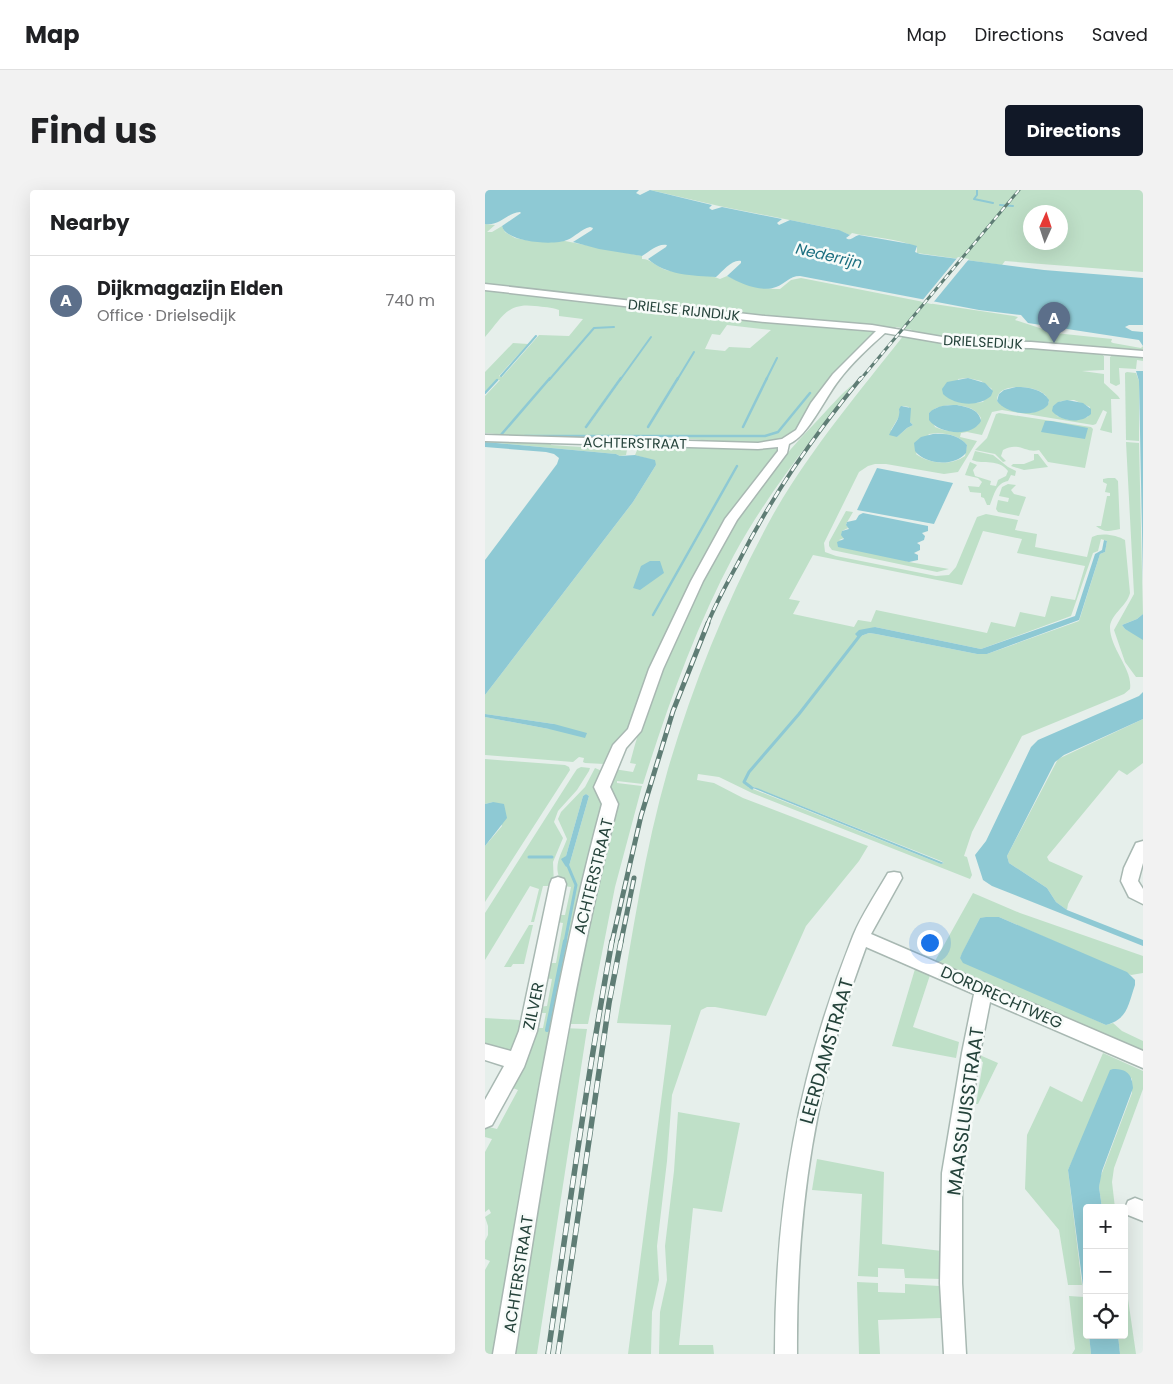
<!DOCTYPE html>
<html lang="en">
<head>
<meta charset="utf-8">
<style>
  :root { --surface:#fff; --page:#f2f2f2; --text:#202124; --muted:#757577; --line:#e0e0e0; --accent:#111827 }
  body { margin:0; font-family:Poppins,sans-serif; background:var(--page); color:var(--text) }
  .controls { position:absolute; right:15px; bottom:15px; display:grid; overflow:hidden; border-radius:5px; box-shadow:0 5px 20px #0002 }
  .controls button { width:45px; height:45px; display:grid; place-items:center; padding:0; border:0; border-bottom:1px solid var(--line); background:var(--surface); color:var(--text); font:25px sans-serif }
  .compass { position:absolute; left:538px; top:15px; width:45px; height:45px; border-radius:50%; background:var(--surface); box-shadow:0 5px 20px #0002; rotate:3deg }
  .you { position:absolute; left:444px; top:752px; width:18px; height:18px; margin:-12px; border:4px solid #fff; border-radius:50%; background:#1a73e8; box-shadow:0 0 0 8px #1a73e833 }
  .badge { display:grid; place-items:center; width:32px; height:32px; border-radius:50%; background:var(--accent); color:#fff; font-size:16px; font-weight:700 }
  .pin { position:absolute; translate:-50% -41px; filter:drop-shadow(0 1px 2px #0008) }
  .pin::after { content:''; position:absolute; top:26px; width:18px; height:15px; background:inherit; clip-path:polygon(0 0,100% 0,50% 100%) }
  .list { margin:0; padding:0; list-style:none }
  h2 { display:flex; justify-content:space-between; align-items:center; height:65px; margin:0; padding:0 20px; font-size:21px }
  h2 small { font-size:16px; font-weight:400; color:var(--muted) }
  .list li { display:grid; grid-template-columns:32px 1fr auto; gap:15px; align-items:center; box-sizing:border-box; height:90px; padding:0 20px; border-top:1px solid var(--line) }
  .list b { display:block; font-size:19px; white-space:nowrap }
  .list p { margin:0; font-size:16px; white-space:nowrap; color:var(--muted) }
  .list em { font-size:16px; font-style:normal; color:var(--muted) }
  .icon { flex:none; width:28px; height:28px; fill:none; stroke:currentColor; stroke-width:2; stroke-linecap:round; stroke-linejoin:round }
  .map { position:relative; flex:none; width:658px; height:1164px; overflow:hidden; border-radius:5px }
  header { display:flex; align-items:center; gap:30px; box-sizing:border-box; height:70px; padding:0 25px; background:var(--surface); border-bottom:1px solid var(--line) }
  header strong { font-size:24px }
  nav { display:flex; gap:28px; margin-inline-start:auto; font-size:18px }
  .intro { display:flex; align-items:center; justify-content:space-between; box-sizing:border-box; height:120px; padding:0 30px }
  h1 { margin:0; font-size:35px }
  .button { padding:12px 22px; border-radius:5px; background:var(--accent); color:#fff; font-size:18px; font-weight:700 }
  main { display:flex; gap:30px; padding:0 30px }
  aside { flex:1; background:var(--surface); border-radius:5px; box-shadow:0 5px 20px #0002 }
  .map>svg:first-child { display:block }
  .green { fill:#bfe0c8; fill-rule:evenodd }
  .water { fill:#8ec9d4 }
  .pier { fill:#e6efeb }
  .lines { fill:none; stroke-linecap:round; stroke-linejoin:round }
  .stream-far3 { stroke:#8ec9d4; stroke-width:2 }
  .stream-far2 { stroke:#8ec9d4; stroke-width:2.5 }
  .stream-far1 { stroke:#8ec9d4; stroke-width:3 }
  .stream { stroke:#8ec9d4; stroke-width:4 }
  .minor-casing { stroke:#a8b8b2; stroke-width:3 }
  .minor { fill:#fff; fill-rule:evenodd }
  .rail-far3-casing { stroke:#5f7d75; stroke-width:3 }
  .rail-far2-casing { stroke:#5f7d75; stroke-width:4 }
  .rail-far1-casing { stroke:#5f7d75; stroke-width:5 }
  .rail-casing { stroke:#5f7d75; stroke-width:5.5 }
  .rail-far3 { stroke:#f7fbf9; stroke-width:2; stroke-dasharray:5.5; stroke-linecap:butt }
  .rail-far2 { stroke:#f7fbf9; stroke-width:2.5; stroke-dasharray:8; stroke-linecap:butt }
  .rail-far1 { stroke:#f7fbf9; stroke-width:3; stroke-dasharray:9; stroke-linecap:butt }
  .rail { stroke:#f7fbf9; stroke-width:4; stroke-dasharray:12; stroke-linecap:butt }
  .labels { text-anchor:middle; stroke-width:5; stroke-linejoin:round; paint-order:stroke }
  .far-street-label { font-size:14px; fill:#24423a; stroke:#f7fbf9 }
  .far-water-label { font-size:15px; font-style:italic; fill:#1c6f80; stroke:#f7fbf9 }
  .street-label { font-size:16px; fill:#24423a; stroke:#f7fbf9 }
  .near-street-label { font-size:19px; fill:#24423a; stroke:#f7fbf9 }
</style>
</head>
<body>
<header>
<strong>Map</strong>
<nav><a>Map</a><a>Directions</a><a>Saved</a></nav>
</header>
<div class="intro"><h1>Find us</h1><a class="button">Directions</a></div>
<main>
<aside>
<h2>Nearby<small></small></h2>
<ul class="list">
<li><span class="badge" style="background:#5c6f8a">A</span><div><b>Dijkmagazijn Elden</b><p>Office · Drielsedijk</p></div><em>740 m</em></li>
</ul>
</aside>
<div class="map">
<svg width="658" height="1164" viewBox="0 0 658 1164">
  <rect width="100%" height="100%" fill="#e6efeb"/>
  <!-- green -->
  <g class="green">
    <path d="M165,0H658V82L520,71L517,75L432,63V57C412,48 388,48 367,43L365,45L350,39L234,16ZM546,22H576V52H546Z"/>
    <path d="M0,34L10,35L2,42H7L17,36L20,42L30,48L46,51H80L157,66V69C166,69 172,77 181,80C199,85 219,82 235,89L242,86C259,94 277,99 295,99L306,90L316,88L449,114L529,126L533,127L530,130L570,143L627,149L626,152L628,153L656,158L658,156V162L482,152L426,142L427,140L411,137L409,139L312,130L0,95Z"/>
    <path d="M0,99L385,140L388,141V144L354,180L306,248L275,255L159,245L32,246L0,243V206L15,190H11L0,202V182L28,153L43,154L14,186L17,187L54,145L84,146L98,129L74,126V120C66,117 59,117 50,116C22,112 17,128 0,147ZM242,135L286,140L265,158L244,157L240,161L220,159L227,144L235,145Z"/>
    <path d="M419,145L452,151L613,162L619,166V180L597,181L619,184V193L633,206L635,209H626L627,243L615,240L622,222L618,220L611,234L608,235L517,220L507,222L497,245L482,242L476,243L475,247L492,251L473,282L459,284L401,274H390L383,276L374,282L339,353L340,362L351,366L451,386L464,385L471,377L492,327L501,324L533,330L530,340L552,344L550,357L602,367L607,347C616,342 632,345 640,350L645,403C642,416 627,423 625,436C624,458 648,479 645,499L639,504L537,546L487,642L479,666L482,667L487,685L485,689L267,603L234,587L213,584L212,590L229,593L258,608L383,656L374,671L321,736L281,826L230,817H222L216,820L187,905L182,971L172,1056L174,1090L167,1122L166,1164H143L186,835L132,833C147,748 159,662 183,579C209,491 244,404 289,323C326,259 374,202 419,145ZM483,188L496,191L507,199L498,212L489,213L470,211L473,189ZM536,197C547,198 561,200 564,212C551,229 526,224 512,211C512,198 526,197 536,197ZM589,210L605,217L603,227L584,230L572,226L568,216L576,211ZM463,215C475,215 490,216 496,228L493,235C481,244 464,243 450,237L444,223L451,218ZM418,216L424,217L425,232L428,235L422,238L412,247L406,240L415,225L414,219ZM453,243C464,244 475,246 482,255L480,266C466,276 445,274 431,264L444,244ZM498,341L537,349L532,363L600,376L590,410L566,406L560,427L535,422L530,437L506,432L502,443L391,420L386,432L373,430L369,437L308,424L315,411L304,409L328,365L477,395ZM616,349L622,351L620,362L615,364L594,431L502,464H492L391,444L384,443L373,447L390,437L496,459L586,426L608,363L613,361ZM266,596L456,671L459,673L456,674L263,597Z"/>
    <path d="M628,164L658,165V171L652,170L651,179L634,178L635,194L631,196L625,193V167Z"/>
    <path d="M642,182L651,183L654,191V251L641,250L640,183Z"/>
    <path d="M369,194C327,249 282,304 249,365C210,438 182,518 158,594L132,591V593L157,596L130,697L103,834H78L120,597L129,579L148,582L151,574L145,573C178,449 238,327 329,234C339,224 358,201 369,194Z"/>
    <path d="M514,223L606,237L608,239L600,278L563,272L554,260C541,264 534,251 518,260L516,266L521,271L518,272L510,264L490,260L502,248L511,224Z"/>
    <path d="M0,249L67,252L66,255L142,260L141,265L135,266L131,264L0,252Z"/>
    <path d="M73,252L290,257L295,263L254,315L148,538L119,574L100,573L98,572L99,568L94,567L88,572L0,565V527L64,539L69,534L0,524V505L148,312L171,275L167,270L150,265L153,258Z"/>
    <path d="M641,252L654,253L658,424L652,429L637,435L640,439L658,448V487H651L640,472L629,440L649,404Z"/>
    <path d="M490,261L508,265L523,277L531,281L530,286L526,285L523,291C511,293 509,305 505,315H502L499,308L496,307V303L485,302L483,296L494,297L497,292L493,288L480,285L485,272L492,275L488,280L490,286L506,291L505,295L511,296L513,290L521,286L523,281C513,268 499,275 487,270Z"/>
    <path d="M549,264H553L563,277L539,280L526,276L528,274H539L549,270Z"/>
    <path d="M623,288H630L633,291L635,339C625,341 619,343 611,336H616L622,306H625V303L620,302L622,294L618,292V289Z"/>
    <path d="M523,294L531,295L526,300L529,304L541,307L534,326L513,322L511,319L513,310L523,312L524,308L514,306L517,297Z"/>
    <path d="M361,321L368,322L361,334L363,338L357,341L359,348L354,350L424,372L464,379L452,382L347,360L344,356V352Z"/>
    <path d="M658,529V573L642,585L634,580L562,667L564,671L598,686L583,714L582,720L571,712L562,698L524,673L522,666L573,569Z"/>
    <path d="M0,569L80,575L84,577L85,580L0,712V656L17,636L8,612L0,614Z"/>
    <path d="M96,577L105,578L104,581L92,600L73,621L69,632L78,648L68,672L69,696H58L49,732H46L54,699L45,696L0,770V723L88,585L92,579Z"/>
    <path d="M110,578L117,581L123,615L16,1164H0V1080L5,1071L0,1069V1051L3,1045V1036L0,1027L6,1023L4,1019L0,1022V962L7,949L0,947V936L12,939L33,900L25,897L45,863L41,862L49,838H58L61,823H52L53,817L62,816L67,789L59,788L63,773H71L78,733L71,732L73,725H80L86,697L79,696C66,677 75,668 82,649L73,629L76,622L100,597ZM101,604L104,606L84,676L81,677L79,671L81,666L98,606Z"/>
    <path d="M488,703L535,723L658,766V783L646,785L514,727L495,728L475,768L621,835L628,833L637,841L658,851V864L450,771Z"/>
    <path d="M44,735H48L39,774H28L26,777H19Z"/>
    <path d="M430,779L445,785L428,837L474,852L471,868L407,856Z"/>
    <path d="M0,828L34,830L36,833L31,852L24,865L0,860Z"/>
    <path d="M77,838L102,839L52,1164H23Z"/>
    <path d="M490,863L513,873L493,914H491L498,872L489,869Z"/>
    <path d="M618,863L658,881V899L629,978L627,992L630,1018H617L614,997L615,988L647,903V888L604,934L583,980L597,1095H583L574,1040L540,999L542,945L565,896L597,912Z"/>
    <path d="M193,922L255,933L237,1022L208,1018L194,1155H228L229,1164H174L175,1122L182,1090L180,1056L189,981Z"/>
    <path d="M332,969L399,982L397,1054L457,1061V1089L420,1088L419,1079L393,1078V1087L373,1086L377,1004L327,1000Z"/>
    <path d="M372,1092L393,1093V1102L420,1103V1094L454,1096L456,1128L393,1130L395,1164H374Z"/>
    <path d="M584,1106L599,1107L602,1145H604L606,1164H587L590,1159Z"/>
    <path d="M639,1109H643L651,1164H635L633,1145H639Z"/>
  </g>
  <!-- water -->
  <g class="water">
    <path d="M0,0H154L151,3L155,5L165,0L227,15L224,18L227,20L237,17L297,29L292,33L294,35L305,30L354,40L365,45L361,48C365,52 369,46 374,45L425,54L432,56L430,62L435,64L559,80L658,88V135H644L640,137L647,141L658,142V156L654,150L543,133L536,125L494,120L315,86C304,86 300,94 291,97C276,103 255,93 242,86L256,73V71C247,69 238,81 231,87C209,86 180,85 163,69L181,57L182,55C173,53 165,61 157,66L114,59L88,52L107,40L108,38L105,37C96,39 90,47 82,50C69,56 20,52 17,36L36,23L35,22C21,23 16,36 0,34Z"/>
    <path d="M651,181H658V392L654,191Z"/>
    <path d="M483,188L500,193L508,201L506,206C494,217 470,216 458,204L457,199L462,192Z"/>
    <path d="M531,197C544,197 557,199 564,210L563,215C551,228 523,225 512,211L514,204L519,200Z"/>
    <path d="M582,210L598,213L606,219V224C596,234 576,232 567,221L568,216L573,212Z"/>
    <path d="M472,215C482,217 494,219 496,231C487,248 454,244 444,230V223C452,215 462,215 472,215Z"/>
    <path d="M416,216L426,218L425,232L428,235L422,238L412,247L404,245C408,235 416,229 414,219Z"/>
    <path d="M560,231H566L603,238L600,249L556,242Z"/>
    <path d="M448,244C461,243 474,245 482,255L481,263C469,277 441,275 430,261L429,253L436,247Z"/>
    <path d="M0,252L131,264L135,266L150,265L170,270L171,275L148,312L0,505V370L72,274L74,268L69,264L61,262L0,257Z"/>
    <path d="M392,278L468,293L449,334L372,320Z"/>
    <path d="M378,323L443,336V341L437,343L440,346L439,350L432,353L435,355V360L429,363L433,365V370L424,372L353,357L352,352L359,349L356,345L357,341L364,339L361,335L362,332L371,330L374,325Z"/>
    <path d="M619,350L622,351L620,362L615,364L594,430L502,464H492L391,444L384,443L373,447L370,444L374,440L390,437L496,459L590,426L610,364L617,360Z"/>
    <path d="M165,371H175L179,383L155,400L148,398L156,376Z"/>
    <path d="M658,424V450L640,439L637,435L652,429Z"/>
    <path d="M658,502V529L579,565L570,572L522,666L524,673L562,698L571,712L582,720L658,750V756L507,696L498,690L490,665L501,651L546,557L553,550L654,506Z"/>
    <path d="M0,524L69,534L102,543L100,548L64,539L0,527Z"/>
    <path d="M263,596L272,598L459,673L456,674Z"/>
    <path d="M101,604L104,606L84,676L81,677L76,669L81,666L98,606Z"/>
    <path d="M8,612L19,614L22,628L0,656V614Z"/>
    <path d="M501,727H514L642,782L650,790V795C643,815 643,829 621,835L478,773L475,768L477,763L495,728Z"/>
    <path d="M628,879C642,879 647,884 648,898L617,981L614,997L617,1018H602V1127L583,980L625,880Z"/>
    <path d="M604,1145H633L635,1164H606Z"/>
  </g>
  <!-- pier -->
  <path class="pier" d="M473,67L484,69L447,114L436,112Z"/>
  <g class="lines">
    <!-- stream-far3 -->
    <g class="stream-far3">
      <path d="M492,0V5L489,9L508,13"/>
      <path d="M515,15L528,16"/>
      <path d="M16,186L51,146"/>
      <path d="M64,190L109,138L129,137"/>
      <path d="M135,190L166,147"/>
      <path d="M192,190L209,162"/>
      <path d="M281,190L292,168"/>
    </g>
    <!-- stream-far2 -->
    <g class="stream-far2">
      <path d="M0,203L12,190"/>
      <path d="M101,237L136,188"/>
      <path d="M163,237L193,188"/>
      <path d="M258,237L282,188"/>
      <path d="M0,245L8,246"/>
      <path d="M15,246L65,188"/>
      <path d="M40,246H280L293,242L325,203"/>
      <path d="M168,425L252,276"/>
    </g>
    <!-- stream-far1 -->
    <g class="stream-far1">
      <path d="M267,598L259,592L264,582L314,524L376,444"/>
      <path d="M44,667H67"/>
      <path d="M80,752L91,695L83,676"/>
    </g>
    <!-- stream -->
    <path class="stream" d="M62,840L80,751"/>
    <!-- minor casing -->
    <g class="minor-casing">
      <g id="minor">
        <path d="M0,94L280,126L387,135L481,151L546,152L658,161V167L546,158L481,157L400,143C383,158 367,173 354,190C339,209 324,245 304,254L302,263L252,330L218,391L178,479L156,541L141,558L125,597L133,614C86,795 59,979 30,1164H8C40,979 68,795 117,614L109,597L128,555L143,539L164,479L206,391L240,329L293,261V257L273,259L0,251V245L273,253L297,249L311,240L326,213L348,184L391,141L280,132L0,100Z"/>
        <path d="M658,651V673L653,691L658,699V714L644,707L636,691L639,678L651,653Z"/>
        <path d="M409,682L415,683L417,688L386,744L658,861V878L505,812L495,863L477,983V1093L481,1164H459L455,1093L457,983L477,863L489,804L381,757C330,893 311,1019 312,1164H290C290,1016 313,884 368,746C377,724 391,704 403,683Z"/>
        <path d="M73,687L79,689L81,694L52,841L39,877L7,935L0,938V910L19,876L0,870V854L26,861L34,841L65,694L67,689Z"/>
        <path d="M650,1008L658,1011V1031L643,1025L640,1018L643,1011Z"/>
      </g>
    </g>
    <!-- minor -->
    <use href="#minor" class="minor"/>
    <!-- rail-far3 casing -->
    <g class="rail-far3-casing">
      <path id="rail-far3" d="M375,190L534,0"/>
    </g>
    <!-- rail-far2 casing -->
    <g class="rail-far2-casing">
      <path id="rail-far2" d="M222,435C231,413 242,393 253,373C288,304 327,248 376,188"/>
    </g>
    <!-- rail-far1 casing -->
    <g class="rail-far1-casing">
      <g id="rail-far1">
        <path d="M127,752L156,626L188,521L223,433"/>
        <path d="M136,752L149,688"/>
      </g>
    </g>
    <!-- rail casing -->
    <g class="rail-casing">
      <g id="rail">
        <path d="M63,1164C83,1026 102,888 127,751"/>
        <path d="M73,1164L124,813L136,751"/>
      </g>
    </g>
    <!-- rail-far3 -->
    <use href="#rail-far3" class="rail-far3"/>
    <!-- rail-far2 -->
    <use href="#rail-far2" class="rail-far2"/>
    <!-- rail-far1 -->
    <use href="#rail-far1" class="rail-far1"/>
    <!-- rail -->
    <use href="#rail" class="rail"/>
  </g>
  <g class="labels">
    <!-- far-street labels -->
    <g class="far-street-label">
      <text transform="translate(199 120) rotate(6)" y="5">DRIELSE RIJNDIJK</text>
      <text transform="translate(498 152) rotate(3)" y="5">DRIELSEDIJK</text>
      <text transform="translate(150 253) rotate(1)" y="5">ACHTERSTRAAT</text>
    </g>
    <!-- far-water labels -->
    <g class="far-water-label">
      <text transform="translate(344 66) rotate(13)" y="5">Nederrijn</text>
    </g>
    <!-- street labels -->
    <g class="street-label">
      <text transform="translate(108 686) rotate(-76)" y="6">ACHTERSTRAAT</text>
      <text transform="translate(517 807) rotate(24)" y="6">DORDRECHTWEG</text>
      <text transform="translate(48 816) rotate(-78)" y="6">ZILVER</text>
      <text transform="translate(33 1084) rotate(-81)" y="6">ACHTERSTRAAT</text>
    </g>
    <!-- near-street labels -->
    <g class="near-street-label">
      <text transform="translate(341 861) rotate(-74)" y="7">LEERDAMSTRAAT</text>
      <text transform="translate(480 921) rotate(-82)" y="7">MAASSLUISSTRAAT</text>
    </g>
  </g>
</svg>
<div class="controls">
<button>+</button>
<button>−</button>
<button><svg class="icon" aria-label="locate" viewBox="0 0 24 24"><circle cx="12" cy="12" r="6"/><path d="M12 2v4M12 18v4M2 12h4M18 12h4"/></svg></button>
</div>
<svg class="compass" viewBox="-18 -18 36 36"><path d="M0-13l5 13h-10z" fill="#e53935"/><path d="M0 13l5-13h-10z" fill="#757577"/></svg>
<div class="you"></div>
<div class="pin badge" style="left:569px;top:153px;background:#5c6f8a">A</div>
</div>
</main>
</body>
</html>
